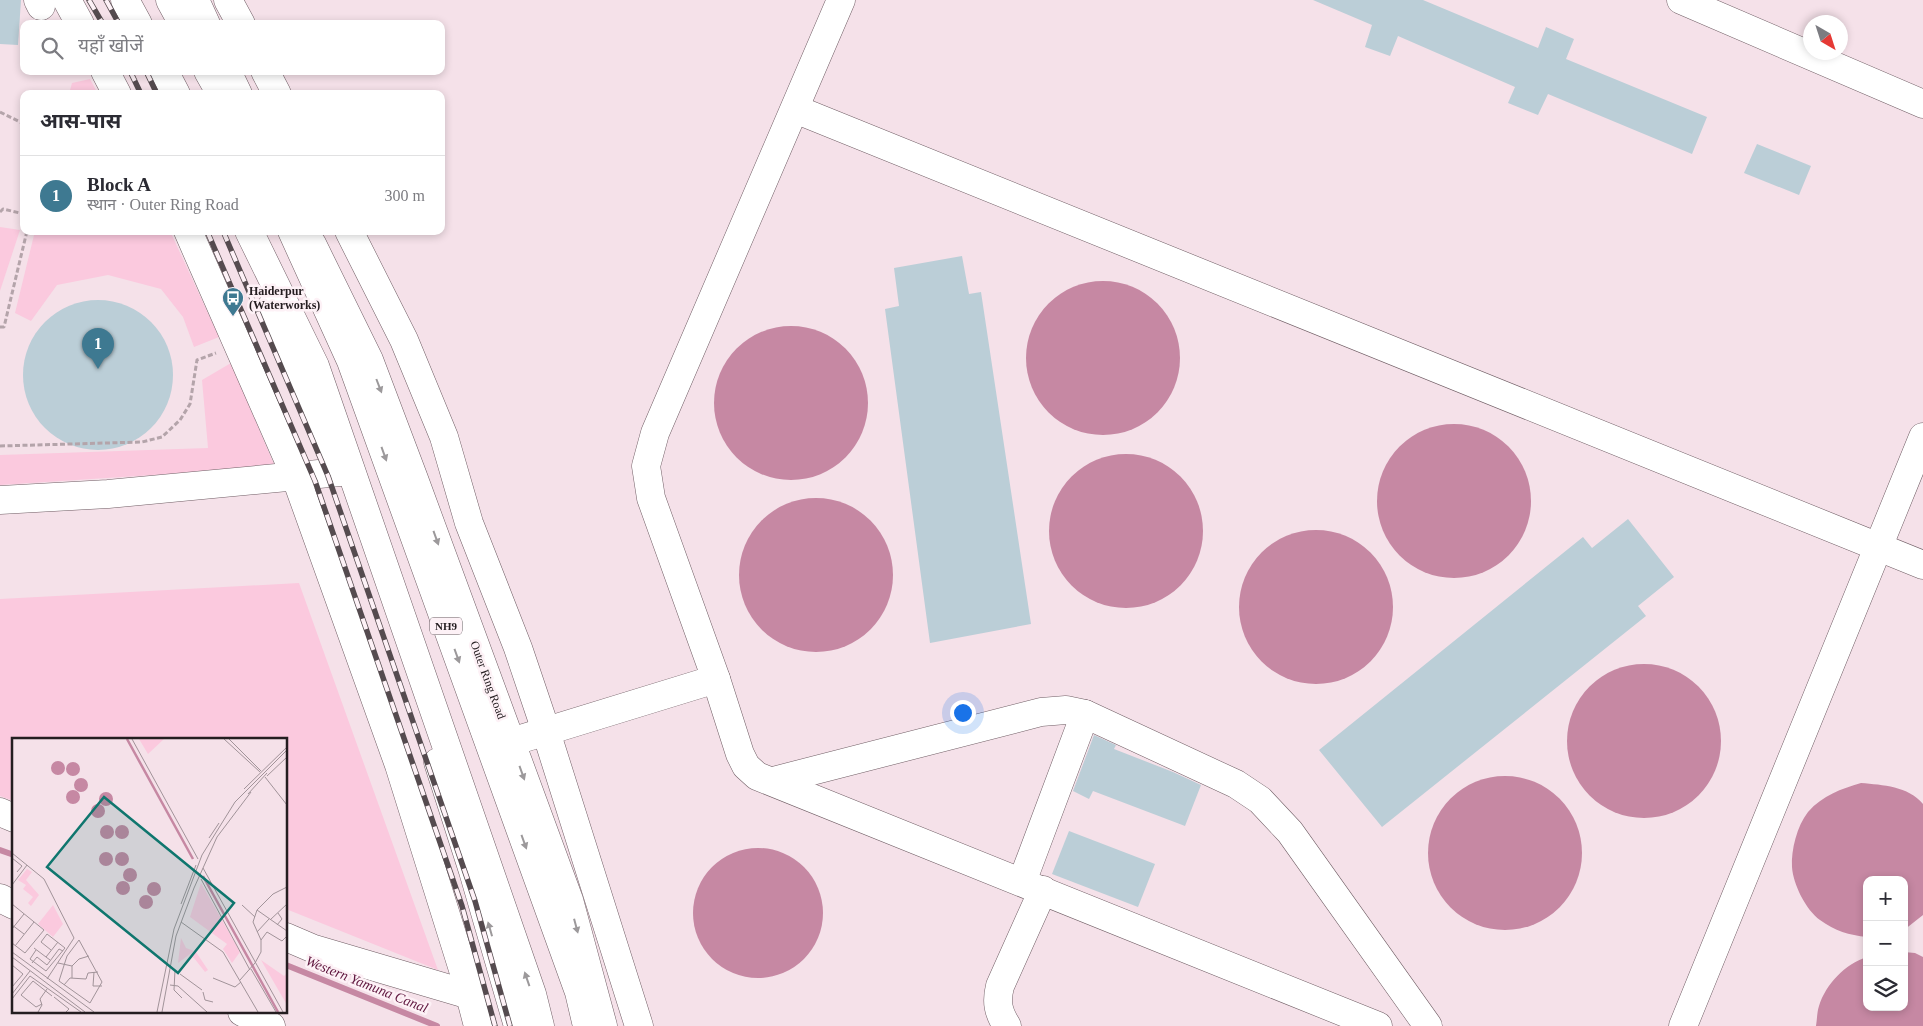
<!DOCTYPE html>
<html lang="hi">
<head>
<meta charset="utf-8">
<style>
  :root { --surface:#fff; --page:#f7f7f7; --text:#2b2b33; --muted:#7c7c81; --line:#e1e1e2; --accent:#3e7991 }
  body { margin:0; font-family:"Times New Roman","Noto Sans Devanagari",serif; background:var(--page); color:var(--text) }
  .controls { position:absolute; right:15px; bottom:15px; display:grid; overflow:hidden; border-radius:10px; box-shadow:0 2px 8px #0003 }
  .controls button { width:45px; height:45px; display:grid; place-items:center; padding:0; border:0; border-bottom:1px solid var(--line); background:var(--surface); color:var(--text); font:25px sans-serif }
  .compass { position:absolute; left:1803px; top:15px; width:45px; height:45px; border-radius:50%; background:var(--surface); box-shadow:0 2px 8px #0003; rotate:141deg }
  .you { position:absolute; left:962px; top:712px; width:18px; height:18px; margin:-12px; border:4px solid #fff; border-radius:50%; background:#1a73e8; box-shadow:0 0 0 8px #1a73e833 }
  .badge { display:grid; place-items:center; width:32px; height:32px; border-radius:50%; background:var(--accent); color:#fff; font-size:16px; font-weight:700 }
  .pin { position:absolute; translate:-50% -41px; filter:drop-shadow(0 1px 2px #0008) }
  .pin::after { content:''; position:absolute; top:26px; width:18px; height:15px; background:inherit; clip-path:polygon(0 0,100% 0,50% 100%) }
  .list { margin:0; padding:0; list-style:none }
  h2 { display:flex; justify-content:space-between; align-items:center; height:65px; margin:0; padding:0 20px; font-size:21px }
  h2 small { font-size:16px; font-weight:400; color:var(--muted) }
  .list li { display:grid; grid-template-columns:32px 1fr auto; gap:15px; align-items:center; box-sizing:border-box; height:80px; padding:0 20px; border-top:1px solid var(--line) }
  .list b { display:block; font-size:19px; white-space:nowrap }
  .list p { margin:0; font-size:16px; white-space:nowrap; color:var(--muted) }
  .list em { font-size:16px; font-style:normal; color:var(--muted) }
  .icon { flex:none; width:28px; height:28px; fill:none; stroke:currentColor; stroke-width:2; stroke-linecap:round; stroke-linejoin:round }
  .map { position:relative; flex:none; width:1923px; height:1026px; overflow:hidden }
  .search { position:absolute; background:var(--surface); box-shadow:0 2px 8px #0003; left:20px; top:20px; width:425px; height:55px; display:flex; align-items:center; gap:12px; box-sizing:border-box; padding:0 18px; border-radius:10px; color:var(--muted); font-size:19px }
  .panel { position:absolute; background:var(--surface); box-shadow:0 2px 8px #0003; left:20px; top:90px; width:425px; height:145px; border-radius:10px }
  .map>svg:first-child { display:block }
  .green { fill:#fbc9de }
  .water { fill:#c688a3 }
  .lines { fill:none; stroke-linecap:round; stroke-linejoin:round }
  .stream { stroke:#c688a3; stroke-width:6 }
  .building { fill:#bbced7 }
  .minor-casing { stroke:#705e65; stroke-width:29 }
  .major-casing { stroke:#705e65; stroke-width:29 }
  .highway-casing { stroke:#705e65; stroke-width:29 }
  .path { stroke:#b4a4aa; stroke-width:3; stroke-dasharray:5 2.5; stroke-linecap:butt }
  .minor { stroke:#fff; stroke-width:28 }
  .major { stroke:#fff; stroke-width:28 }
  .highway { stroke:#fff; stroke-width:28 }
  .rail-casing { stroke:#554b4f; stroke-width:5.5 }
  .rail { stroke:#fdf1f6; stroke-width:4; stroke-dasharray:11; stroke-linecap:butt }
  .oneway { fill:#9c999b }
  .labels { text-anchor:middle; stroke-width:5; stroke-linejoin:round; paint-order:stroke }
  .shield { fill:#fdf1f6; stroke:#655d60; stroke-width:1 }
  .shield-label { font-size:11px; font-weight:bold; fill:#241d20 }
  .poi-label { font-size:12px; font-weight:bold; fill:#241d20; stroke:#fdf1f6; text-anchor:start }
  .street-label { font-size:12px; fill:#241d20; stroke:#fdf1f6 }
  .water-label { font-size:14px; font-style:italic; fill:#5f163e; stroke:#fdf1f6 }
  .inset-river { fill:none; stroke:#c688a3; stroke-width:2.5 }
  .inset-road { fill:none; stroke:#a19399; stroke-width:1 }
  .view { fill:#0f766e; fill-opacity:0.15; stroke:#0f766e; stroke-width:2.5 }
  .inset-edge { fill:none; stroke:#241d20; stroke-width:2.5 }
</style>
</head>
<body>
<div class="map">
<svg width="1923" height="1026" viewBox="0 0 1923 1026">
  <rect width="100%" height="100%" fill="#f5e1e9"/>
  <!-- green -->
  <g class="green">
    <path d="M90,79L98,94H69L72,83Z"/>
    <path d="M0,227L20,230L0,291Z"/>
    <path d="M35,231H170L219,337L194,347L183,317L161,289L108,275L57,285L31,321L15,313Z"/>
    <path d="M231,363L275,467L0,485V455L208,448L202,380Z"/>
    <path d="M299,583L438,970L286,909V740H14V801L0,796V599Z"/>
  </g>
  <!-- water -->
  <g class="water">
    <circle cx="1103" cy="358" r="77"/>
    <circle cx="791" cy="403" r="77"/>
    <circle cx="1454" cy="501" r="77"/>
    <circle cx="1126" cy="531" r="77"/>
    <circle cx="816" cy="575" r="77"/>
    <circle cx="1316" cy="607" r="77"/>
    <circle cx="1644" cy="741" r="77"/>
    <circle cx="1505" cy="853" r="77"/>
    <path d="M1861,783C1883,785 1908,786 1923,804V915L1904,930V880H1867V937C1849,935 1835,931 1820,920C1806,910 1793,884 1792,867C1791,850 1797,826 1808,812C1823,795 1841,789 1861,783Z"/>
    <circle cx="758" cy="913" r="65"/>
    <path d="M1904,952L1915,953L1923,957V1026H1816C1817,1020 1817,1012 1819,1006C1826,984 1845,964 1867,957V1007H1904Z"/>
  </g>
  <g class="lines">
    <!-- stream -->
    <g class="stream">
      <path d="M0,850L14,855"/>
      <path d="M286,965L437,1026"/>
    </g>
  </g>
  <!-- building -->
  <g class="building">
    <path d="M0,0H21L18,45L0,44Z"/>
    <path d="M1313,0H1423L1538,48L1546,27L1574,39L1566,59L1707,117L1692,154L1548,94L1538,115L1508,103L1515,87L1398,36L1390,56L1365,47L1372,25Z"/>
    <path d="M1757,144L1811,166L1799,195L1744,173Z"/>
    <path d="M962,256L969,294L981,292L1031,624L930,643L885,309L899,306L894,268Z"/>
    <circle cx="98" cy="375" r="75"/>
    <path d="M1628,519L1674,577L1638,606L1646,616L1382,827L1319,750L1583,537L1592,548Z"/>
    <path d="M1094,735L1116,745L1114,749L1173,772L1201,785L1185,826L1093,791L1089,799L1073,791Z"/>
    <path d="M1069,831L1155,864L1138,907L1052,874Z"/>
  </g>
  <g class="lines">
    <!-- minor casing -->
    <g class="minor-casing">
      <g id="minor">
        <path d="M38,0L41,6"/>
        <path d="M67,0L80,24"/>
        <path d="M228,0L241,24"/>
        <path d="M841,0L655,433L646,466L651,498L716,679L740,754L746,766L757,776L1378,1026"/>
        <path d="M1681,0L1923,104"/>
        <path d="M105,71L117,94"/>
        <path d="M265,71L277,94"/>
        <path d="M795,109L1923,565"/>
        <path d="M188,231L295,475L399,765L465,976L478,1026"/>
        <path d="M349,231L404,340L444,437L469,523L518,648L543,722L639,1026"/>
        <path d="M0,500L108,494L340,472"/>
        <path d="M511,742L716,679"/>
        <path d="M773,781L1041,712L1066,710L1085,714L1236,784L1260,800L1290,832L1428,1026"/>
        <path d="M0,812L14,818"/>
        <path d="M1022,882L1085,714"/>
        <path d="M0,898L14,905"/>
        <path d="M286,937L314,949L470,995"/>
        <path d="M242,1012L271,1026"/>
        <path d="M1007,1026C998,1012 996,1002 1000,986L1043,890"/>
        <path d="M1683,1026L1923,437"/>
      </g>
    </g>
    <!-- major casing -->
    <g class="major-casing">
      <g id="major">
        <path d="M195,0L206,24"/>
        <path d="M227,71L238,94"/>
        <path d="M312,244L369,360L414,479L569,900L603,1026"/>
        <path d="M272,306L335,461"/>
        <path d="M438,762L473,871L518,1026"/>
      </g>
    </g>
    <!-- highway casing -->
    <g class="highway-casing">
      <g id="highway">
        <path d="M125,0L138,24"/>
        <path d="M170,0L183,24"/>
        <path d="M164,71L176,94"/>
        <path d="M208,71L221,94"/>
        <path d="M249,231L315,366L532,994L540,1026"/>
        <path d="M292,231L351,361L579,992L587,1026"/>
      </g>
    </g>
    <!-- path -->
    <g class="path">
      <path d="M0,112L24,124"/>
      <path d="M0,212L3,209L24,214"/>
      <path d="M0,327H4L27,231"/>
      <path d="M0,446L142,442L162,437L180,420L190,404L197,360L216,353"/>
    </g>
    <!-- minor -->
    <use href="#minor" class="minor"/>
    <!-- major -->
    <use href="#major" class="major"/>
    <!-- highway -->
    <use href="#highway" class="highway"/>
    <!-- rail casing -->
    <g class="rail-casing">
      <g id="rail">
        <path d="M89,0L103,24"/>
        <path d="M106,0L119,24"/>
        <path d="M130,71L141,94"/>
        <path d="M146,71L157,94"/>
        <path d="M207,231L315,481L462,906L495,1026"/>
        <path d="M223,231L328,476L475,901L510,1026"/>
      </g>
    </g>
    <!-- rail -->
    <use href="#rail" class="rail"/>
  </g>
  <!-- one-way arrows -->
  <defs><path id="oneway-solid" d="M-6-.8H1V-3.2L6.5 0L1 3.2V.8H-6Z" transform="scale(1.25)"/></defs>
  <g class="oneway">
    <use href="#oneway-solid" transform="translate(379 386) rotate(69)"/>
    <use href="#oneway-solid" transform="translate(384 454) rotate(70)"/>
    <use href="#oneway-solid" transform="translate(436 538) rotate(70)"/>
    <use href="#oneway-solid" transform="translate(457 656) rotate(70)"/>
    <use href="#oneway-solid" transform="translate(522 773) rotate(70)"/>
    <use href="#oneway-solid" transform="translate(524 842) rotate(70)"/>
    <use href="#oneway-solid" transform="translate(576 926) rotate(75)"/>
    <use href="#oneway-solid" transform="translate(490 929) rotate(-106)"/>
    <use href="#oneway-solid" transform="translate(527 979) rotate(-109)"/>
  </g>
  <!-- icons -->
  <defs>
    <g id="bus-pin" transform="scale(1.125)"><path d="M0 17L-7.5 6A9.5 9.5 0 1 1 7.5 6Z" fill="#3e7991" stroke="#fdf1f6"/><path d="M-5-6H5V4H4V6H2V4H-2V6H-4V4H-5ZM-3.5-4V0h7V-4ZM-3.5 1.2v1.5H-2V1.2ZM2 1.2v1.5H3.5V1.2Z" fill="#fff"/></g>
  </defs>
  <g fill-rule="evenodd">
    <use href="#bus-pin" x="233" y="298"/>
  </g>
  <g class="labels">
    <!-- shield labels -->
    <rect class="shield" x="430" y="617.5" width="32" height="17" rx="4"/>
    <g class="shield-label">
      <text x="446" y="630">NH9</text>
    </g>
    <!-- poi labels -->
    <g class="poi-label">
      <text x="249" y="295">Haiderpur<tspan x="249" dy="14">(Waterworks)</tspan></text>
    </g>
    <!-- street labels -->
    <g class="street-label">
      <text transform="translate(488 680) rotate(70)" y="4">Outer Ring Road</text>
    </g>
    <!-- water labels -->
    <g class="water-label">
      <text transform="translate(367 984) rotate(22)" y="5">Western Yamuna Canal</text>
    </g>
  </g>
  <!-- overview -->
  <g transform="translate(12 738)">
    <rect width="275" height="275" fill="#f5e1e9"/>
    <path d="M127,1H152L136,16ZM15,131L20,134L14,142L27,157L19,168L16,165L21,159L11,151L14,147L6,142ZM189,145L228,214L220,225L211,211L215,206L178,179ZM41,167L51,186L41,199L26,186ZM169,200L174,210L182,213L166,225ZM184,214L196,232L193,234L182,220L177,218ZM249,222L272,238L275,235V267Z" fill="#fbc9de"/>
    <path d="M39 30a7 7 0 1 1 14 0a7 7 0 1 1-14 0ZM54 31a7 7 0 1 1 14 0a7 7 0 1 1-14 0ZM62 47a7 7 0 1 1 14 0a7 7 0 1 1-14 0ZM54 59a7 7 0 1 1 14 0a7 7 0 1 1-14 0ZM87 61a7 7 0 1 1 14 0a7 7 0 1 1-14 0ZM79 73a7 7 0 1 1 14 0a7 7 0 1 1-14 0ZM88 94a7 7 0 1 1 14 0a7 7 0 1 1-14 0ZM103 94a7 7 0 1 1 14 0a7 7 0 1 1-14 0ZM103 121a7 7 0 1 1 14 0a7 7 0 1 1-14 0ZM87 121a7 7 0 1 1 14 0a7 7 0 1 1-14 0ZM111 137a7 7 0 1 1 14 0a7 7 0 1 1-14 0ZM104 150a7 7 0 1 1 14 0a7 7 0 1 1-14 0ZM135 151a7 7 0 1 1 14 0a7 7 0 1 1-14 0ZM127 164a7 7 0 1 1 14 0a7 7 0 1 1-14 0Z" fill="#c688a3"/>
    <path class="inset-river" d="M115,1L181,121M191,138L266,274"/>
    <path class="inset-road" d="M120,1L186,121M212,1L248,34M217,1L249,33M255,38L275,19M253,39L275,67M232,51L275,9M236,56L255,35M197,100L207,85M0,115L32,141L62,200L35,241M0,120L10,128L5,134M191,130L271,274M189,141L238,232M0,147L15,127M0,166L32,192L13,215L0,205M169,166L184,127M230,167L243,179M245,172L275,193M258,182L275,166M169,184L211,214L246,274M0,187L12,196M265,187L270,181L266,175M0,191L12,176M245,194L257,181M67,202L90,244L78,265L47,243L55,218ZM249,202L255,194L270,203L275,198M3,208L22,184M22,210L38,222M24,212L18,221L34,233L53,210L35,196L29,204L39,212M0,214L82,274M0,219L73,274M34,219L46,204M20,225L25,219L35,227L47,211L51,213M46,225L60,228V240M0,227L11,236L0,249M60,228L67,221L77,218M239,231L264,274M163,232L162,252L170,260M82,234L81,248H90M168,236L190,252M18,238L69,274M201,240L223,249L229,244M228,242L243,225L249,214V202L241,184L245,172L261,156L275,149M52,247L58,240L74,241L76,235L86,234M158,247L166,248L195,274M191,254L193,262L201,264M0,256L18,233M42,259L57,271L54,274M0,261L18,238M30,266L24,269L9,257L21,243L40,258M26,274L30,267L28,261L35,251M145,274L162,191L190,117L223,64L275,12M150,274L164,198L182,150L205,99L239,54"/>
    <path class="view" d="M92,59L222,165L166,235L35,129Z"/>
    <rect width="275" height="275" class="inset-edge"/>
  </g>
</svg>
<div class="controls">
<button>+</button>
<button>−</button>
<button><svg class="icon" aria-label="layers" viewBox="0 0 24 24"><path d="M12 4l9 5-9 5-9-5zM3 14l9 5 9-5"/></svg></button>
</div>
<svg class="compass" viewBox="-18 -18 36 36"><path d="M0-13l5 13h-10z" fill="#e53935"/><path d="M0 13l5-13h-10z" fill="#7c7c81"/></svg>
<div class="you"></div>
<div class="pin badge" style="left:98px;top:369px">1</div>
<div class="search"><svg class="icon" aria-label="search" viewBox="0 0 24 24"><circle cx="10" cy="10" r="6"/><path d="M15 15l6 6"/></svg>यहाँ खोजें</div>
<section class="panel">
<h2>आस-पास<small></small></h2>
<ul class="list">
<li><span class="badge">1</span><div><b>Block A</b><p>स्थान · Outer Ring Road</p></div><em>300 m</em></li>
</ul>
</section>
</div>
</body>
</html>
